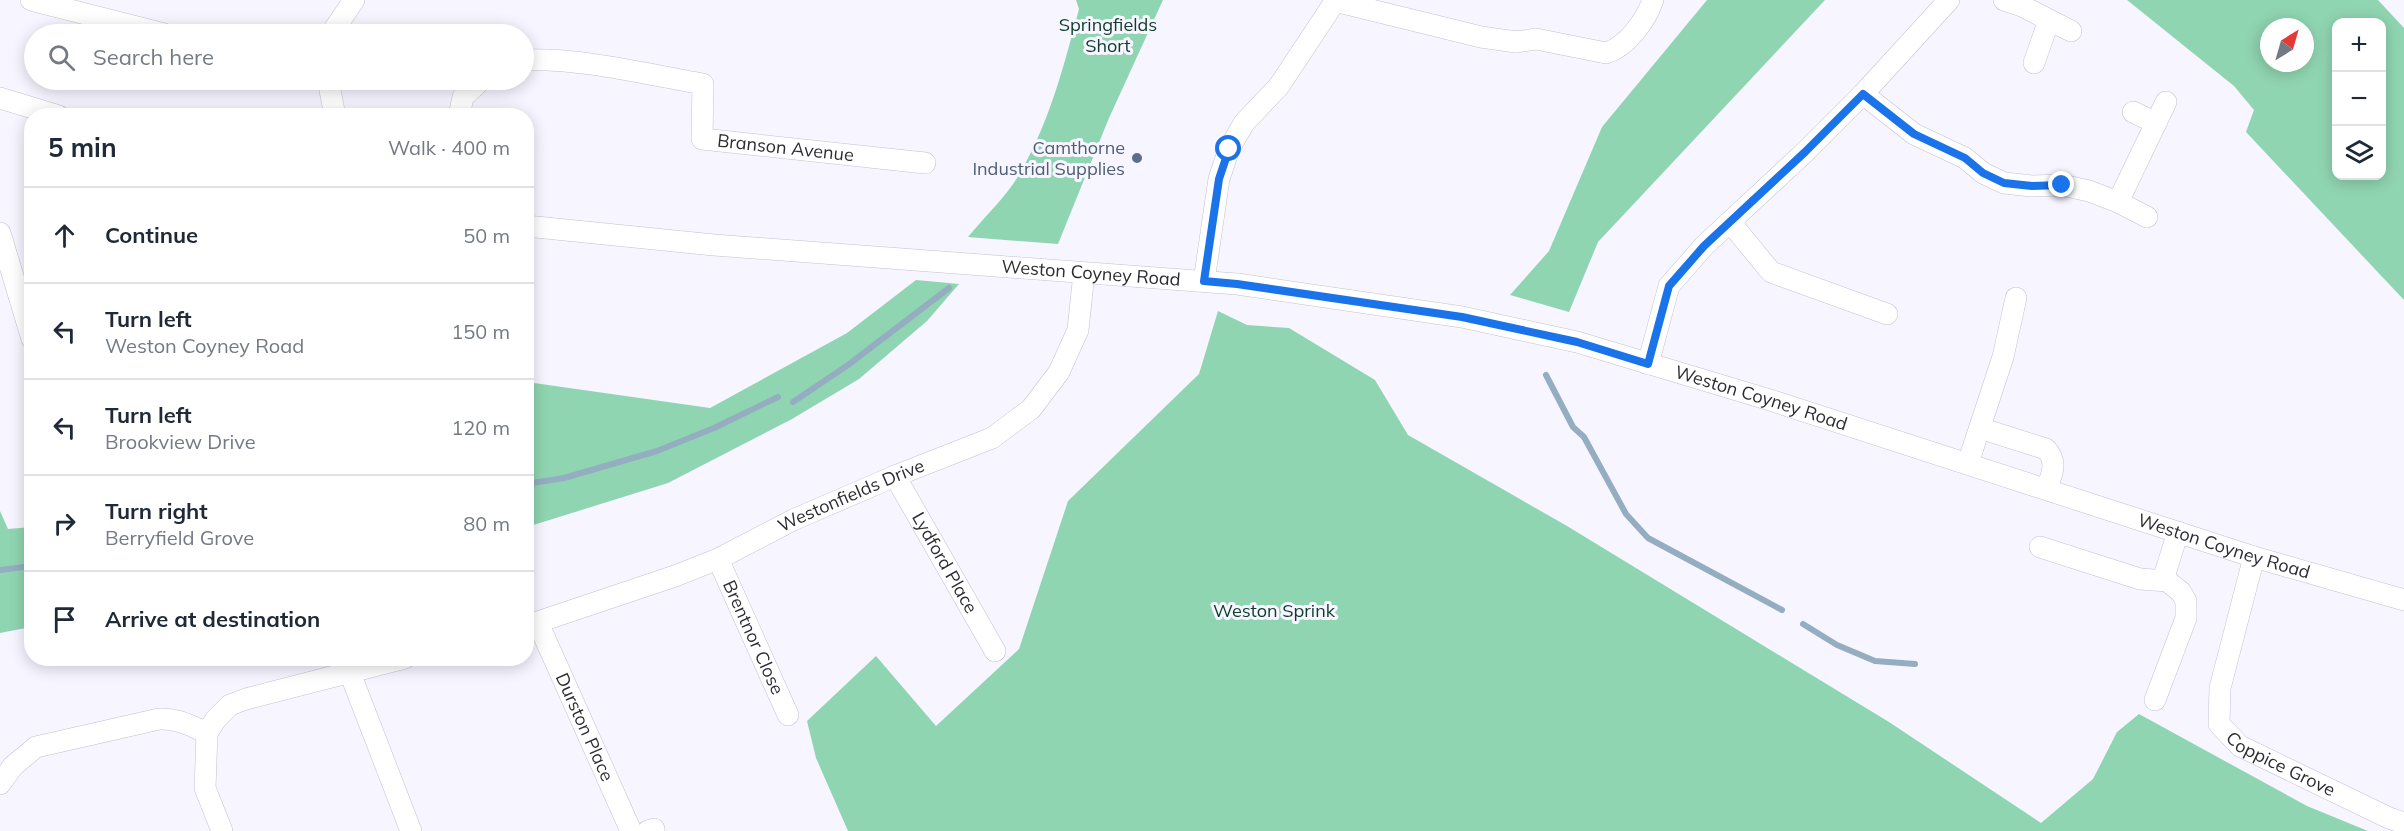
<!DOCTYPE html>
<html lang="en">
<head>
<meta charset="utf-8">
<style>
  :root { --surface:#fff; --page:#f6f6f7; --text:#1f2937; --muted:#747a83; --line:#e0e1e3 }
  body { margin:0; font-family:Mulish,sans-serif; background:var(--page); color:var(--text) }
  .controls { position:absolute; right:18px; top:18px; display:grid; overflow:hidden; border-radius:12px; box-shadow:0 3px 15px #0003 }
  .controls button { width:54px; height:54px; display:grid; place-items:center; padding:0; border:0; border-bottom:2px solid var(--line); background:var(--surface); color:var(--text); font:30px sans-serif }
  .compass { position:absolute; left:2260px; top:18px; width:54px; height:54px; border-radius:50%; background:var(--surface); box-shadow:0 3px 15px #0003; rotate:37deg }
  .stop { position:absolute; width:18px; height:18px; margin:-14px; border:4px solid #1a73e8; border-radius:50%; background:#fff }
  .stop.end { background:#1a73e8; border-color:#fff; box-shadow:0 2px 6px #0008 }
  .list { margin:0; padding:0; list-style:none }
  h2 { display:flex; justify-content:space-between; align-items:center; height:78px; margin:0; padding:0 24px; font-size:26px }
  h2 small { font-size:20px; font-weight:400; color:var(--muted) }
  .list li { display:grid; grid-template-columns:39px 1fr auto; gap:18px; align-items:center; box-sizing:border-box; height:96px; padding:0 24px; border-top:2px solid var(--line) }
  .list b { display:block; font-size:22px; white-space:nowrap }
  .list p { margin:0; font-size:20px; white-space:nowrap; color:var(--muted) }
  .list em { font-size:20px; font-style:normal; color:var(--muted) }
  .icon { flex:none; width:33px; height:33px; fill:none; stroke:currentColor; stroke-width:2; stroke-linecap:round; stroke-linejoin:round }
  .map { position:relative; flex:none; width:2404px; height:831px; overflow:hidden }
  .search { position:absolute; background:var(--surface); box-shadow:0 3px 15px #0003; left:24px; top:24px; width:510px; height:66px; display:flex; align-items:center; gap:15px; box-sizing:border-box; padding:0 21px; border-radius:33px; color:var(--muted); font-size:22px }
  .panel { position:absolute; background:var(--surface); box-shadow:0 3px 15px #0003; left:24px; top:108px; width:510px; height:558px; border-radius:24px }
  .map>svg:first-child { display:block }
  .green { fill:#90d5b1; fill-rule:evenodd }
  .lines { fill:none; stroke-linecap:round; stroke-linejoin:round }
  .stream { stroke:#95adc0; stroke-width:6 }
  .minor-casing { stroke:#c5c0d1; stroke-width:22 }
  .minor { stroke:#fff; stroke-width:21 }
  .route { stroke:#1a73e8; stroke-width:8 }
  .service-dot { fill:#5c6f8a; stroke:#f7f5ff; stroke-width:2 }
  .labels { text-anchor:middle; stroke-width:6; stroke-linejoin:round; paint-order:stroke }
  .park-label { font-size:18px; fill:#0c3d28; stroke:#f7f5ff }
  .street-label { font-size:18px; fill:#2e2c32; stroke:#f7f5ff }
  .service-label { font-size:18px; fill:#4e5e75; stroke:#f7f5ff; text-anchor:end }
</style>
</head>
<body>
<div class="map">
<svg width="2404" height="831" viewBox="0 0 2404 831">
  <rect width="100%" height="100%" fill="#f7f5ff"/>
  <!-- green -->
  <g class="green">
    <path d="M1076,0H1163L1109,118L1058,244L968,237C985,216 1007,196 1020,173C1050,121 1064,65 1079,9Z"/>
    <path d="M1707,0H1825L1598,242L1569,312L1510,295L1549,251L1602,127Z"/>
    <path d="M2127,0H2378L2404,28V300L2246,132L2254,110L2234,86ZM2382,22V176H2336V22ZM2269,27H2305V63H2269Z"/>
    <path d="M916,280L959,284L927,321L859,379L792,419L668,483L527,527V382L710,408L847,333Z"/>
    <path d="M1218,311L1247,325L1289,328L1375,380L1408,435L1567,526L1889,722L2041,823L2093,779L2117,732L2139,714L2307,806L2368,831H848L816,758L807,721L876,656L936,726L1019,649L1068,501L1199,374Z"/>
    <path d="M0,511L8,529L32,527L31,627L0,633Z"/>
  </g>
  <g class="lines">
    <!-- stream -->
    <g class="stream">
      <path d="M1546,375L1573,427L1584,437L1626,514L1648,538L1782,610"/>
      <path d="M793,402L848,365L949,288"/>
      <path d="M526,484L564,478L657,451L714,428L778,397"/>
      <path d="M0,570L32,566"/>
      <path d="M1803,624L1837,645L1875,661L1915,664"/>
    </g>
    <!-- minor casing -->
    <g class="minor-casing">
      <g id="minor">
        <path d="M31,0L164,34"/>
        <path d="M2004,0L2022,6L2071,31"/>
        <path d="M1335,1L1481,37L1516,42L1536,39L1606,53C1627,47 1646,20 1653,0"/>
        <path d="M333,34L335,28L354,0"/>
        <path id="s1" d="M524,60C583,58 644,74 703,84L702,139L925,163"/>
        <path d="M2034,63L2049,20"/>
        <path d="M328,80L335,116"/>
        <path d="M1863,94L1914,134L1965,158L1983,173L2004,183L2032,186L2062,185L2089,191L2118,202L2166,102"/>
        <path d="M0,98L59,116"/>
        <path d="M2133,112L2156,123"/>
        <path d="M459,116L463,97L481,80"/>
        <path d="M2118,202L2147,217"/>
        <path d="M1730,222L1771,272L1887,314"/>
        <path id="s2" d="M526,226L714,245L1237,284L1462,317L1577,342L1770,400L2254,557L2404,600"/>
        <path d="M0,233L32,339"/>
        <path d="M1204,281L1219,179L1229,149L1244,123L1279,86L1336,0"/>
        <path d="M1648,364L1669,286L1704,246L1805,152L1863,94L1949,0"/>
        <path d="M1980,428L2046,449C2058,462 2052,474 2047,488"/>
        <path d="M1968,463L2003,357L2016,298"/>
        <path id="s3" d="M895,476L995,651"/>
        <path d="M2040,547L2140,579L2167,581L2181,592L2186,601V618L2155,700"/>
        <path id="s4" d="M2254,557L2220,688L2219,724L2240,746L2389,818L2404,823"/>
        <path id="s5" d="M718,559L788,715"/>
        <path d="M2163,580L2178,532"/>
        <path id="s6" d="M538,623L631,831"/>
        <path id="s7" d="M526,626L675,576L718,559L793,520L895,476L992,438L1031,409L1059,372L1078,330L1084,273"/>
        <path d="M350,673L411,831"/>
        <path d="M0,784L13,766L36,747L159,719C177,718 191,726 207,733"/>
        <path d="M222,831L205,788L207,733L216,719L230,705L246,699L405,658"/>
        <path d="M648,831L654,829"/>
      </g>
    </g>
    <!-- minor -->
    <use href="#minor" class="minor"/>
  </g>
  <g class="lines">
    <!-- route -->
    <path class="route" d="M1229,149L1219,179L1204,281L1237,284L1462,317L1577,342L1648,364L1669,286L1704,246L1805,152L1863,94L1914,134L1965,158L1983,173L2004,183L2032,186L2062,185"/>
  </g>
  <!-- markers -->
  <circle class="service-dot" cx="1137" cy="158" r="6"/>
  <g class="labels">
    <!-- park labels -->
    <g class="park-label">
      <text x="1108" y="31">Springfields<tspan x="1108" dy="21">Short</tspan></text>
      <text x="1274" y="617">Weston Sprink</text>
    </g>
    <!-- street labels -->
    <g class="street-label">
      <text dy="6" stroke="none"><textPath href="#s1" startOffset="320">Branson Avenue</textPath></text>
      <text dy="6" stroke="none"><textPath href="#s2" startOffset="567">Weston Coyney Road</textPath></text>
      <text dy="6" stroke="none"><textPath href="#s2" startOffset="1251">Weston Coyney Road</textPath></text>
      <text dy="6" stroke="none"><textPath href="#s7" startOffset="351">Westonfields Drive</textPath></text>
      <text dy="6" stroke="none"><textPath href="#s2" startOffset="1737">Weston Coyney Road</textPath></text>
      <text dy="6" stroke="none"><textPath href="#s3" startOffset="100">Lydford Place</textPath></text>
      <text dy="6" stroke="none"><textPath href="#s5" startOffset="86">Brentnor Close</textPath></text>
      <text dy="6" stroke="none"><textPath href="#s6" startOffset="114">Durston Place</textPath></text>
      <text dy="6" stroke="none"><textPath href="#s4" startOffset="246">Coppice Grove</textPath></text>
    </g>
    <!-- service labels -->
    <g class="service-label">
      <text x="1125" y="154">Camthorne<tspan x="1125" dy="21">Industrial Supplies</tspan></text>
    </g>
  </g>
</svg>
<div class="controls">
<button>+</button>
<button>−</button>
<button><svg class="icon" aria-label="layers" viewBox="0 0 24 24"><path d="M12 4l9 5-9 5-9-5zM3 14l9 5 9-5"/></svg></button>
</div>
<svg class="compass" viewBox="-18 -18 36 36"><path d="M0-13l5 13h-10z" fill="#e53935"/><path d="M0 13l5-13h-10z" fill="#747a83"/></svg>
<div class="stop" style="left:1229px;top:149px"></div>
<div class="stop end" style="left:2062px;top:185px"></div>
<div class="search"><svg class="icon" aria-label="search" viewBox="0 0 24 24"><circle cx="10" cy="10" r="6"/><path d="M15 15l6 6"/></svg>Search here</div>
<section class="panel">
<h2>5 min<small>Walk · 400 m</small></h2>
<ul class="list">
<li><svg class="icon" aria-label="ahead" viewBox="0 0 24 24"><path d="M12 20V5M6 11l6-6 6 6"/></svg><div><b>Continue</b></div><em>50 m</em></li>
<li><svg class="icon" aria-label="left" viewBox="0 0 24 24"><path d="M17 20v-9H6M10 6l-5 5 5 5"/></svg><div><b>Turn left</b><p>Weston Coyney Road</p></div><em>150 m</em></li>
<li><svg class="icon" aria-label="left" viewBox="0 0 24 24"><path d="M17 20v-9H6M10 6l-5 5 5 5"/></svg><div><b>Turn left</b><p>Brookview Drive</p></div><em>120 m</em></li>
<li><svg class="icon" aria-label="right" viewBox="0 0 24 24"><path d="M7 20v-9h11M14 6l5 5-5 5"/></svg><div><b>Turn right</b><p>Berryfield Grove</p></div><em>80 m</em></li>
<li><svg class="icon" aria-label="arrive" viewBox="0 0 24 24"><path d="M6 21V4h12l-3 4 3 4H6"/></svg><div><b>Arrive at destination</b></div></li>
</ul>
</section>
</div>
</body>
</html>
